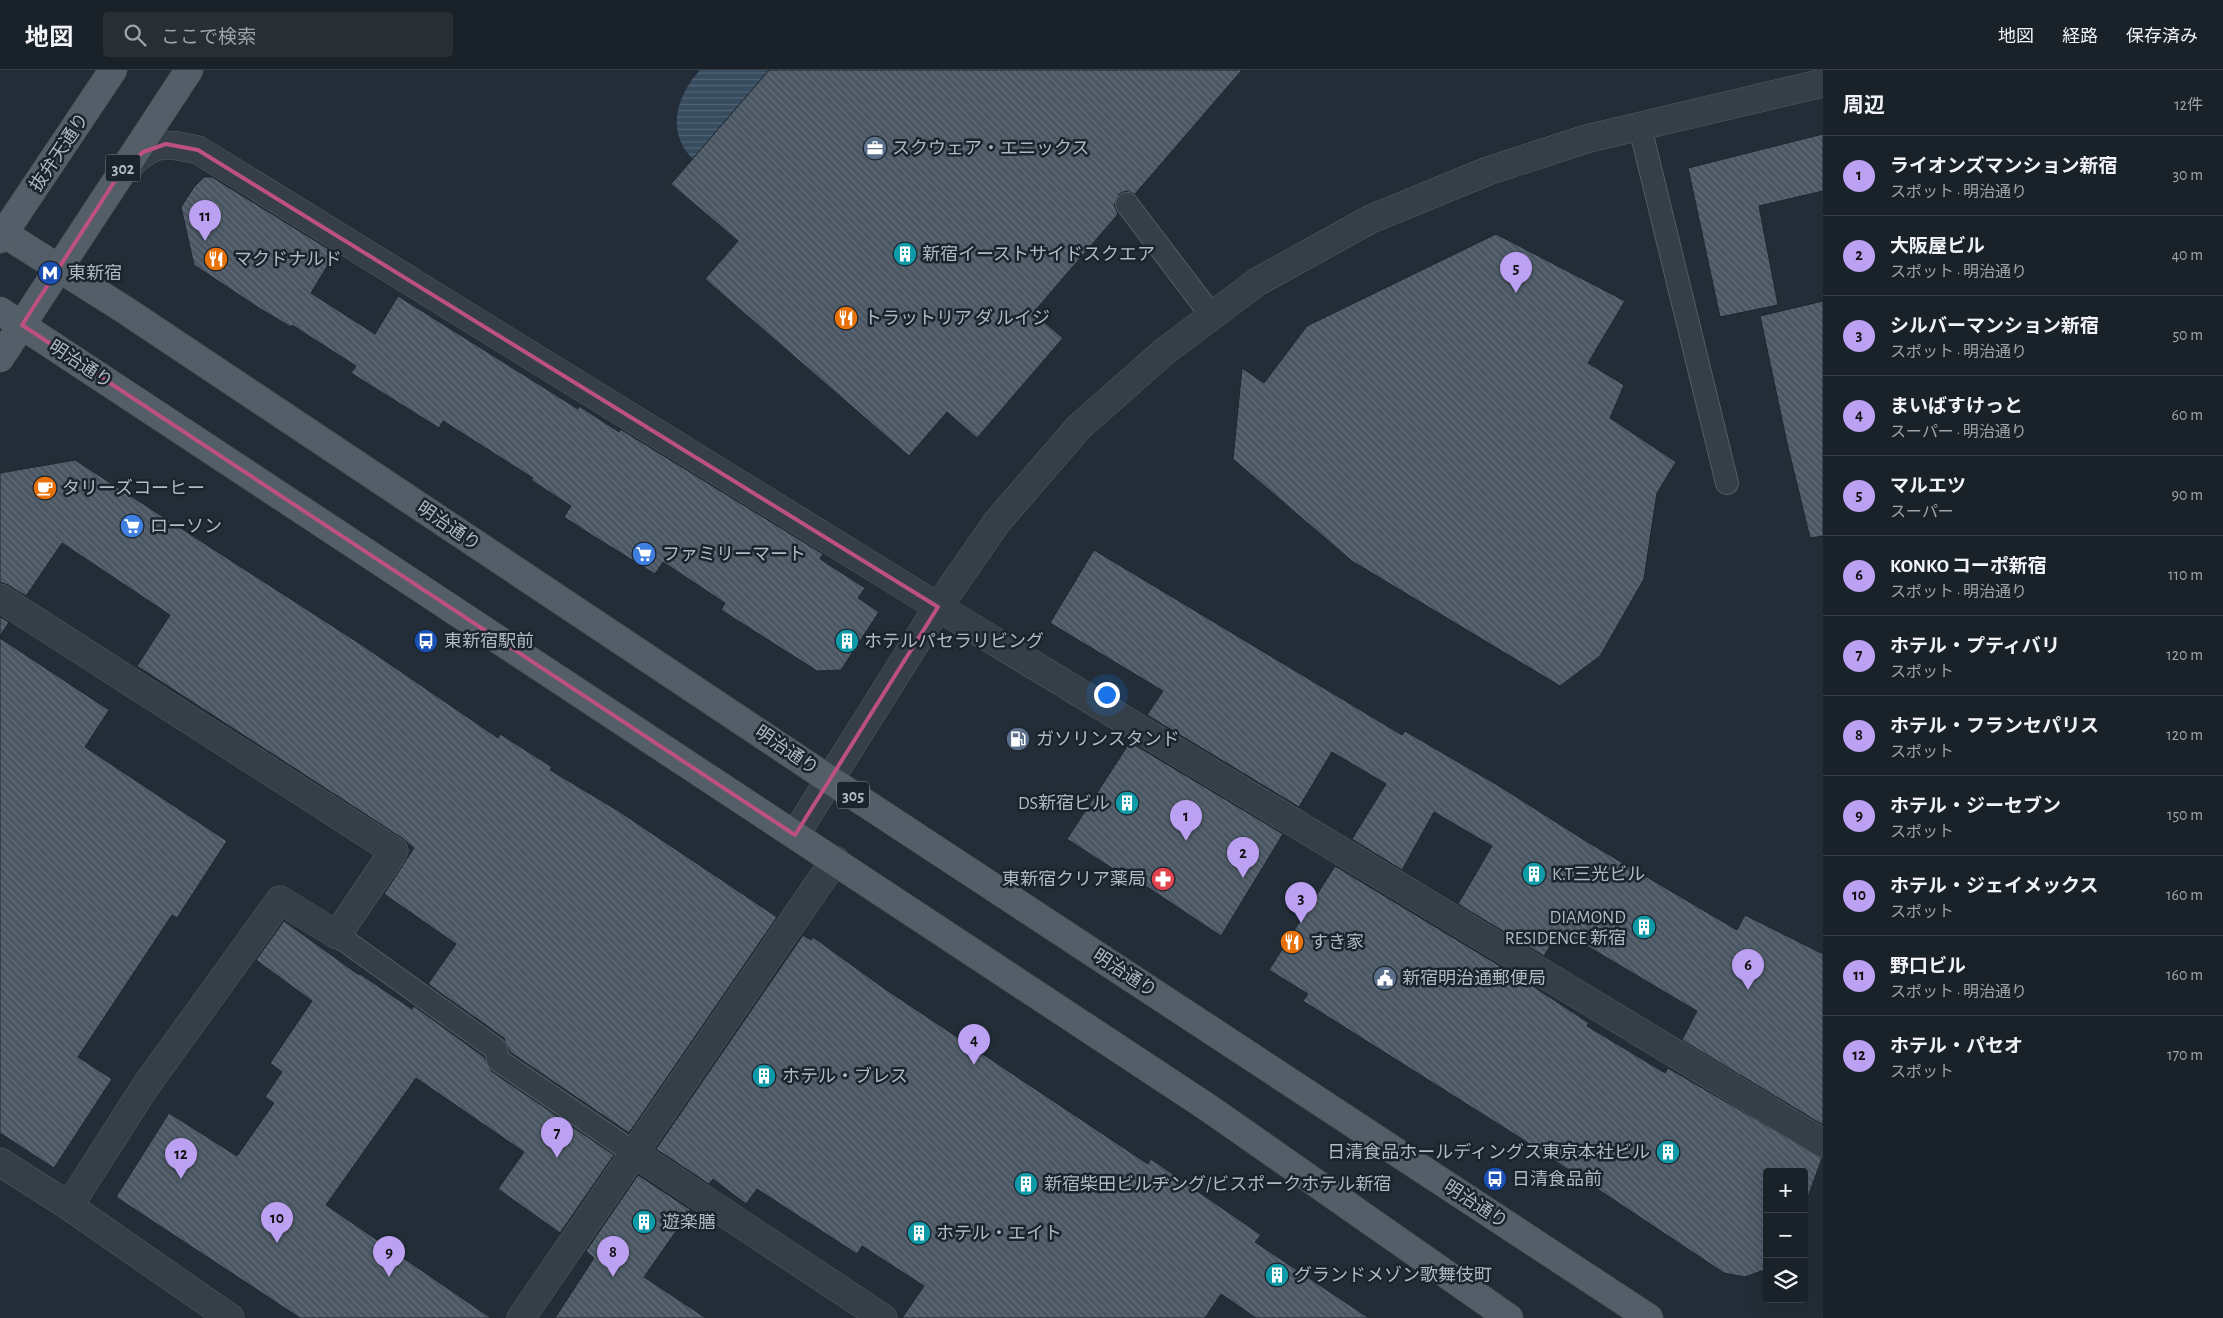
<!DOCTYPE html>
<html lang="ja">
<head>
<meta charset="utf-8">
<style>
  :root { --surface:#1a2229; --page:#272f35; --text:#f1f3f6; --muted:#9fa4a8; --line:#383f46; --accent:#bca0f2 }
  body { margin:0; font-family:"Alegreya Sans","Noto Sans JP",sans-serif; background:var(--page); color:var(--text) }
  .controls { position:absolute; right:15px; bottom:15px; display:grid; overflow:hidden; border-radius:5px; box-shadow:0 5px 20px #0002 }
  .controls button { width:45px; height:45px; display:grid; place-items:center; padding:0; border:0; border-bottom:1px solid var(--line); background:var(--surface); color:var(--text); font:25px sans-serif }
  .you { position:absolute; left:1106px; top:624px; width:18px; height:18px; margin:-12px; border:4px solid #fff; border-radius:50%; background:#1a73e8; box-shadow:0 0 0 8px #1a73e833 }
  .badge { display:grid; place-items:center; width:32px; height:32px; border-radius:50%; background:var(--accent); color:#111; font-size:16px; font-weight:700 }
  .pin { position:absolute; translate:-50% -41px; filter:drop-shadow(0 1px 2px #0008) }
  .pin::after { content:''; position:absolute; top:26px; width:18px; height:15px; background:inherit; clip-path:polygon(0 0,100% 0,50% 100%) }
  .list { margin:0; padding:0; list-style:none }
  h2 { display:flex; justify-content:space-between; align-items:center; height:65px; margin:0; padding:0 20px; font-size:21px }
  h2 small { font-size:16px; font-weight:400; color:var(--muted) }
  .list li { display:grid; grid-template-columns:32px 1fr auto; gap:15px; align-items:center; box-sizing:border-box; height:80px; padding:0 20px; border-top:1px solid var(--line) }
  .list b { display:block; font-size:19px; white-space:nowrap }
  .list p { margin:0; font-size:16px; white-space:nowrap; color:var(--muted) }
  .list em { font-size:16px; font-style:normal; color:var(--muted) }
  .icon { flex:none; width:28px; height:28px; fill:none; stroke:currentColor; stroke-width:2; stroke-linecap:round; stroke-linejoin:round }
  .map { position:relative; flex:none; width:1823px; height:1248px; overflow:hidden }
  header { display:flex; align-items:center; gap:30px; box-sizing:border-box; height:70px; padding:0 25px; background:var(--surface); border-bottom:1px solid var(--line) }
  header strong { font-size:24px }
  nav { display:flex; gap:28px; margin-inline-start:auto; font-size:18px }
  .search { width:350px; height:45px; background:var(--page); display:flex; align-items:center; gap:12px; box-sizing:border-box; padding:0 18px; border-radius:5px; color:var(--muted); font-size:19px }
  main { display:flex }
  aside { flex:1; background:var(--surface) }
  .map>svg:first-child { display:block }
  .water { fill:url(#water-rules) }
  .building { fill:url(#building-back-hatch); stroke:#1d262e }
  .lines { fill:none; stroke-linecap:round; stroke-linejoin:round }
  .service-casing { stroke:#535d65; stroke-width:24 }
  .minor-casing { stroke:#535d65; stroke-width:29 }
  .tertiary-casing { stroke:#535d65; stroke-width:29 }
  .primary-casing { stroke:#3f4851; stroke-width:29 }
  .service { stroke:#363f48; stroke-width:22 }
  .minor { stroke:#363f48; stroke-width:28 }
  .tertiary { stroke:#363f48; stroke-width:28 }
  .primary { stroke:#535e68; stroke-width:28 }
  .marked { fill:none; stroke:#bc5180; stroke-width:4; stroke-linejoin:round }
  .labels { text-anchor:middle; stroke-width:5; stroke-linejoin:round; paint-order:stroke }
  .shield { fill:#1b242c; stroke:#838d96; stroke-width:1 }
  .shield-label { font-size:16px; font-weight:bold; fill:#b0bac4 }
  .poi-label { font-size:18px; fill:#b0bac4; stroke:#1b242c; text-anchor:start }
  .street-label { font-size:18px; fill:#b0bac4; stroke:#1b242c }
</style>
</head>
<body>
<header>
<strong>地図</strong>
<div class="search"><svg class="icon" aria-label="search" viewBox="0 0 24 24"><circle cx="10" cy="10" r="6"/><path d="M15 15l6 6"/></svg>ここで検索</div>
<nav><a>地図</a><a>経路</a><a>保存済み</a></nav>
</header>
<main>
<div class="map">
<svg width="1823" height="1248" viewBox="0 0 1823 1248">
  <defs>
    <pattern id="water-rules" width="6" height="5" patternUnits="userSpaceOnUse" patternTransform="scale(1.25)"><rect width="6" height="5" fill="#384c60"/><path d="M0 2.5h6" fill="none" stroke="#526475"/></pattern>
    <pattern id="building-back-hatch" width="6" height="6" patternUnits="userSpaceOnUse" patternTransform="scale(1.25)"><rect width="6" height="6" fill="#4a5763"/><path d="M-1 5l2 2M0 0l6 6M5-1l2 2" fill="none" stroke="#626d78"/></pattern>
  </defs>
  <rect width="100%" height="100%" fill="#222d37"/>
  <!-- water -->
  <path class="water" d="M700,0H769L693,89C665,62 677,25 700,0Z"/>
  <!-- building -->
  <g class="building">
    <path d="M769,0H1242L1135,124L1126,121L1119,124L1114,135L1118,144L1033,243L1063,268L977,368L947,342L909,386L705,209L738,171L671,114Z"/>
    <path d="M1823,64V121L1759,136L1778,235L1720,247L1688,98Z"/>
    <path d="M204,107H212L335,183L311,223L375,264L398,226L578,339L579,336L619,362L620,359L823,484L820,489L865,518L858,528L879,542L841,600L817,601L721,540L725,533L663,492L655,504L595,467L564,447L571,436L531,410L533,408L443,351L439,358L351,303L356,296L292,255L291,257L259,238L194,195L181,137L194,117Z"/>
    <path d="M1496,164L1625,231L1588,293L1624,315L1610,348L1676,392L1657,423L1644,509L1600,586L1560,616L1352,491L1233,389L1242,298L1264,313L1307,256Z"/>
    <path d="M1823,231V466L1810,468L1787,373L1760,246Z"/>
    <path d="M75,390L362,575L498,668L500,664L552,697L550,700L617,740L777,847L629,1063L510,982L504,968L428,914L456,874L384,824L414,778L402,768L137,596L170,545L62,473L26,526L8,515L0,512V403Z"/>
    <path d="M1094,480L1402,665L1405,661L1499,716L1589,773L1737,860L1745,845L1823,884V1055L1682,970L1697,941L1560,860L1544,886L1458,834L1492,776L1434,742L1402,800L1352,769L1386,714L1332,682L1299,737L1147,645L1163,621L1050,553Z"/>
    <path d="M0,547L9,552L0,566Z"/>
    <path d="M0,568L109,640L85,677L227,771L177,848L172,845L78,987L112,1009L54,1098L0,1063Z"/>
    <path d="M1130,672L1283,764L1221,866L1120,799L1118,802L1067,769Z"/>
    <path d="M1335,796L1528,913L1589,953L1587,956L1665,1003L1668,998L1822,1088L1804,1138V1102H1767V1199L1745,1207L1724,1203L1519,1067L1303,931L1308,924L1269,900Z"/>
    <path d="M284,851L359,905L360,904L412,939L414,936L484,987L491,1001L614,1085L560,1163L498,1119L524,1082L416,1008L326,1135L491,1248H300L116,1127L169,1043L237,1086L274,1033L265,1027L282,1002L270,993L312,931L256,890Z"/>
    <path d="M803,865L811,870L813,867L885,919L1148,1094L1151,1089L1261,1165L1255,1172L1369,1248H1256L1221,1224L1205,1248H902L924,1216L862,1176L857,1184L757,1119L746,1134L713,1109L709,1114L656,1079Z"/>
    <path d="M638,1105L691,1140L644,1207L706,1248H555L594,1188L586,1181Z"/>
  </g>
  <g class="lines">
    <!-- service casing -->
    <g class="service-casing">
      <g id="service">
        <path d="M1640,57L1727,413"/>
        <path d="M1127,134L1212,246"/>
        <path d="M337,865L496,979L498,990L634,1083"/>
      </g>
    </g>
    <!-- minor casing -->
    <g class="minor-casing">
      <g id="minor">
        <path d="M125,99C154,71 160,72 198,80L938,537L1823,1073"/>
        <path d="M0,528L394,781L337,865L280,830L145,1017L69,1136"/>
        <path d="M634,1083L883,1248"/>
        <path d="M0,1092L69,1136L230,1248"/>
        <path d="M521,1248L835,790"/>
      </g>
    </g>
    <!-- tertiary casing -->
    <g class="tertiary-casing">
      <path id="tertiary" d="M795,765L938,537L997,452L1079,357L1165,281L1257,212L1371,149L1488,101L1586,69L1823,13"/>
    </g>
    <!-- primary casing -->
    <g class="primary-casing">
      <g id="primary">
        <path d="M0,161L125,240L830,710L1649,1248"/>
        <path d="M0,169L113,0"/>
        <path d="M0,241L1207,1037L1509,1248"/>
        <path d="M0,288L189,0"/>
      </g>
    </g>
    <!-- service -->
    <use href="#service" class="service"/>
    <!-- minor -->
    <use href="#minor" class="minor"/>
    <!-- tertiary -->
    <use href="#tertiary" class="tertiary"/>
    <!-- primary -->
    <use href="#primary" class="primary"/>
  </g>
  <!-- marked area -->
  <path class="marked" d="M166,74L198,80L938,537L795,765L22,255L118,106L143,82Z"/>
  <!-- icons -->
  <defs>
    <g id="office-disc" transform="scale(1.25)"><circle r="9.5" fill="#5c6f8a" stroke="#1b242c"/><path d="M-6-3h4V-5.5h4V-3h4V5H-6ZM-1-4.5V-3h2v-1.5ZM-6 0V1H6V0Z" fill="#fff"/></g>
    <g id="building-disc" transform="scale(1.25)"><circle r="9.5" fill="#0f9aa8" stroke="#1b242c"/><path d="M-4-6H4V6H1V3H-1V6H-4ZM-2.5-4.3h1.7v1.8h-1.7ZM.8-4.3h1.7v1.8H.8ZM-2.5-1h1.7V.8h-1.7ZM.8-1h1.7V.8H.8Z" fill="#fff"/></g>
    <g id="restaurant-disc" transform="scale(1.25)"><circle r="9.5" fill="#e8710a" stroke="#1b242c"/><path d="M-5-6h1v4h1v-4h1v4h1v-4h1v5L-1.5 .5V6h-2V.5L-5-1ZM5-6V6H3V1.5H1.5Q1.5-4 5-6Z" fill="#fff"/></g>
    <g id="metro-disc" transform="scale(1.25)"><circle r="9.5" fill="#1a4fb4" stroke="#1b242c"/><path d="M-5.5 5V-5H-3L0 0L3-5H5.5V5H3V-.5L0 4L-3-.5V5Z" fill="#fff"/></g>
    <g id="cafe-disc" transform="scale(1.25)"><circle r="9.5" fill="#e8710a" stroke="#1b242c"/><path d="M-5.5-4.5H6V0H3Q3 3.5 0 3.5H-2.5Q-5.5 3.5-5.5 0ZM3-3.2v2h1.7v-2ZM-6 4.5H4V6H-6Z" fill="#fff"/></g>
    <g id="supermarket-disc" transform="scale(1.25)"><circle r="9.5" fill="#3f7fe0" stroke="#1b242c"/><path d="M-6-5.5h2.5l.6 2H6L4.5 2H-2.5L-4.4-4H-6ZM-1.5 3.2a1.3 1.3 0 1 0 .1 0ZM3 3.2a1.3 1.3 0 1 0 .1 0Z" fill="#fff"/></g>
    <g id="bus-disc" transform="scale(1.25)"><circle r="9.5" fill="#1a4fb4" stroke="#1b242c"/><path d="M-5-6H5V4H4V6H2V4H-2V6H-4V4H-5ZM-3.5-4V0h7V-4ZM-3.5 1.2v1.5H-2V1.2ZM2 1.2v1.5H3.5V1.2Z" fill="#fff"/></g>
    <g id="fuel-disc" transform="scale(1.25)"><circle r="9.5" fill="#5c6f8a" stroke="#1b242c"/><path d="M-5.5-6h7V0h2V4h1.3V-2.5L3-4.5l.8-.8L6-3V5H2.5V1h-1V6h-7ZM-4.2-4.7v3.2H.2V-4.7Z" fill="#fff"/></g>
    <g id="pharmacy-disc" transform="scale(1.25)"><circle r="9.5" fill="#e0444e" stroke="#1b242c"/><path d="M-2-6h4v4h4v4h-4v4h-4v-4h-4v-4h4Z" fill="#fff"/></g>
    <g id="civic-disc" transform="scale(1.25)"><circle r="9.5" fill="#5c6f8a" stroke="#1b242c"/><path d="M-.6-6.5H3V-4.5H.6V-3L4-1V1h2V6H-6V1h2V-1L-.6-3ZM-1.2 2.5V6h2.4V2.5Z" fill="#fff"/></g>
  </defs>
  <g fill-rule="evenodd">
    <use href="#office-disc" x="875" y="78"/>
    <use href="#building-disc" x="905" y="184"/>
    <use href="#restaurant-disc" x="216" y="189"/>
    <use href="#metro-disc" x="50" y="203"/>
    <use href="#restaurant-disc" x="846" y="248"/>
    <use href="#cafe-disc" x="45" y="418"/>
    <use href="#supermarket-disc" x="132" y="456"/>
    <use href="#supermarket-disc" x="644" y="484"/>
    <use href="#bus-disc" x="426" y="571"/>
    <use href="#building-disc" x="847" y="571"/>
    <use href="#fuel-disc" x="1018" y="669"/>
    <use href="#building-disc" x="1127" y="733"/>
    <use href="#building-disc" x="1534" y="804"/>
    <use href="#pharmacy-disc" x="1163" y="809"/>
    <use href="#building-disc" x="1644" y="857"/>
    <use href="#restaurant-disc" x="1292" y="872"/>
    <use href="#civic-disc" x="1385" y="908"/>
    <use href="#building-disc" x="764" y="1006"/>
    <use href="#building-disc" x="1668" y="1082"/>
    <use href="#bus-disc" x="1495" y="1109"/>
    <use href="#building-disc" x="1026" y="1114"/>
    <use href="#building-disc" x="644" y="1152"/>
    <use href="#building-disc" x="919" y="1163"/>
    <use href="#building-disc" x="1277" y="1205"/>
  </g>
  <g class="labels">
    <!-- shield labels -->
    <g class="shield">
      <rect x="105.5" y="84.5" width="35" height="27" rx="4"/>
      <rect x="837" y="711.5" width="32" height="27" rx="4"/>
    </g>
    <g class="shield-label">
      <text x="123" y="104">302</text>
      <text x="853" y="731">305</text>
    </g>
    <!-- poi labels -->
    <g class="poi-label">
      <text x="892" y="84">スクウェア・エニックス</text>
      <text x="922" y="190">新宿イーストサイドスクエア</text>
      <text x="234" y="195">マクドナルド</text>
      <text x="68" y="209">東新宿</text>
      <text x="864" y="254">トラットリア ダ ルイジ</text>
      <text x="62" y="424">タリーズコーヒー</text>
      <text x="150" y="462">ローソン</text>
      <text x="662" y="490">ファミリーマート</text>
      <text x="444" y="577">東新宿駅前</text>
      <text x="864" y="577">ホテルパセラリビング</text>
      <text x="1036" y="675">ガソリンスタンド</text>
      <text x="1110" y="739" text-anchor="end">DS新宿ビル</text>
      <text x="1552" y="810">K.T三光ビル</text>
      <text x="1146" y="815" text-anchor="end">東新宿クリア薬局</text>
      <text x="1626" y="853" text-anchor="end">DIAMOND<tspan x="1626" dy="21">RESIDENCE 新宿</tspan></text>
      <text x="1310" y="878">すき家</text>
      <text x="1402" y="914">新宿明治通郵便局</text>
      <text x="782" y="1012">ホテル・ブレス</text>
      <text x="1650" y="1088" text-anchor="end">日清食品ホールディングス東京本社ビル</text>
      <text x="1512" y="1115">日清食品前</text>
      <text x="1044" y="1120">新宿柴田ビルヂング/ビスポークホテル新宿</text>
      <text x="662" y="1158">遊楽膳</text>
      <text x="936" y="1169">ホテル・エイト</text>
      <text x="1294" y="1211">グランドメゾン歌舞伎町</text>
    </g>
    <!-- street labels -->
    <g class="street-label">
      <text transform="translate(59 82) rotate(-56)" y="6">抜弁天通り</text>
      <text transform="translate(81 294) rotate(33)" y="6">明治通り</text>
      <text transform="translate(449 456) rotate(34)" y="6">明治通り</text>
      <text transform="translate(787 680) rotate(34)" y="6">明治通り</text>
      <text transform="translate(1125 903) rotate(33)" y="6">明治通り</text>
      <text transform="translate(1476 1134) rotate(33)" y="6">明治通り</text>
    </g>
  </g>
</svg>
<div class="controls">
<button>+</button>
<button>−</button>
<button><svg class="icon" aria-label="layers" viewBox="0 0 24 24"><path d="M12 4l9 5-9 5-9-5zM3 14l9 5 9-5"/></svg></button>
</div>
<div class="you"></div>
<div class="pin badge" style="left:1186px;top:771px">1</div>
<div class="pin badge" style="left:1243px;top:808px">2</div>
<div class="pin badge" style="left:1301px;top:853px">3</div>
<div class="pin badge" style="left:974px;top:995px">4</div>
<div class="pin badge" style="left:1516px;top:223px">5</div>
<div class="pin badge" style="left:1748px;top:920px">6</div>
<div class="pin badge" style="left:557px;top:1088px">7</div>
<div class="pin badge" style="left:613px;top:1207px">8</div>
<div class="pin badge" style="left:389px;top:1207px">9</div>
<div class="pin badge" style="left:277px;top:1173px">10</div>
<div class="pin badge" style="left:205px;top:171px">11</div>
<div class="pin badge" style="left:181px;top:1109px">12</div>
</div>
<aside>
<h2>周辺<small>12件</small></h2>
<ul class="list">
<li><span class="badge">1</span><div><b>ライオンズマンション新宿</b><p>スポット · 明治通り</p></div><em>30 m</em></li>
<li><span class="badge">2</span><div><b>大阪屋ビル</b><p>スポット · 明治通り</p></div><em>40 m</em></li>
<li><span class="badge">3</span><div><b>シルバーマンション新宿</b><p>スポット · 明治通り</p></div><em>50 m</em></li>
<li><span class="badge">4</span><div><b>まいばすけっと</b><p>スーパー · 明治通り</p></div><em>60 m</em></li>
<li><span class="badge">5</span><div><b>マルエツ</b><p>スーパー</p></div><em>90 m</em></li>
<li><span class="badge">6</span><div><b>KONKO コーポ新宿</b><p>スポット · 明治通り</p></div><em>110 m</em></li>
<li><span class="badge">7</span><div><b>ホテル・プティバリ</b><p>スポット</p></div><em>120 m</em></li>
<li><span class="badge">8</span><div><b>ホテル・フランセパリス</b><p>スポット</p></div><em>120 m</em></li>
<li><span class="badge">9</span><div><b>ホテル・ジーセブン</b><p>スポット</p></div><em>150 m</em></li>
<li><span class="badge">10</span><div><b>ホテル・ジェイメックス</b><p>スポット</p></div><em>160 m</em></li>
<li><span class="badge">11</span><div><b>野口ビル</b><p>スポット · 明治通り</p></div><em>160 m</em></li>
<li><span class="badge">12</span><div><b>ホテル・パセオ</b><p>スポット</p></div><em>170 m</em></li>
</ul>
</aside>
</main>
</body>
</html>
